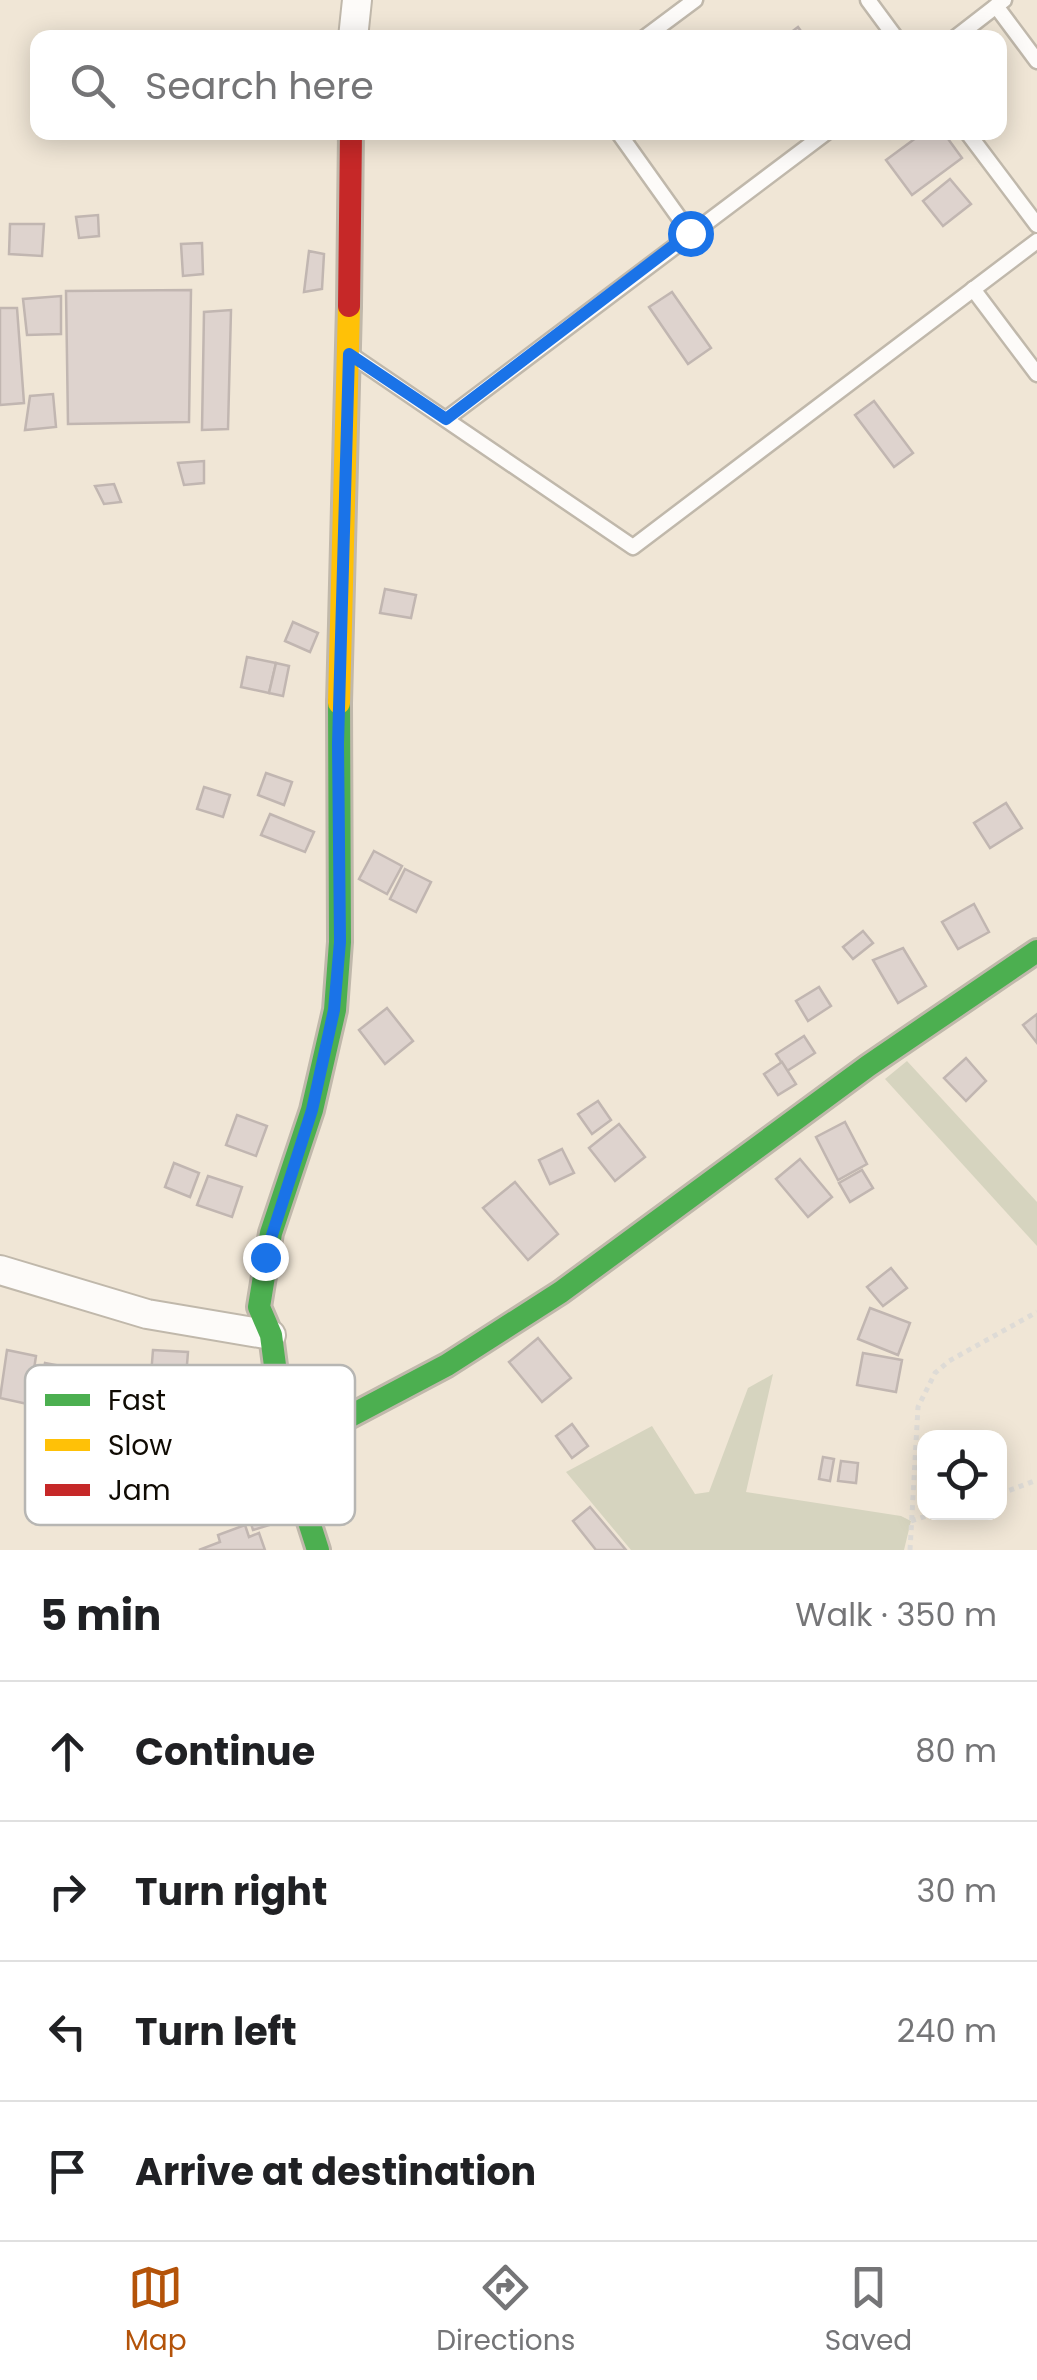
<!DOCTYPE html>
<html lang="en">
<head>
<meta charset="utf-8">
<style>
  :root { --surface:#fff; --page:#f2f2f2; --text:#202124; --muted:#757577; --line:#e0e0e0; --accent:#b45309 }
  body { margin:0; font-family:Poppins,sans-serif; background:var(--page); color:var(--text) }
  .controls { position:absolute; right:30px; bottom:30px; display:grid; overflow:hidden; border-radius:20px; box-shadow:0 5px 25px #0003 }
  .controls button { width:90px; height:90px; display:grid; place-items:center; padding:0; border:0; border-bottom:2px solid var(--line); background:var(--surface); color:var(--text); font:50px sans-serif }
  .stop { position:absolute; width:30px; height:30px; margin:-22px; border:8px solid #1a73e8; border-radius:50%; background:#fff }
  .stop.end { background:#1a73e8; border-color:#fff; box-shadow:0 2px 10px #0008 }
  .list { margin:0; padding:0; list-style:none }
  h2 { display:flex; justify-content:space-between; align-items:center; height:130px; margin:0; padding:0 40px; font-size:42px }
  h2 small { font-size:32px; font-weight:400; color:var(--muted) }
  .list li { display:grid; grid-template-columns:65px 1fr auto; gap:30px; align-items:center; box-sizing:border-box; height:140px; padding:0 40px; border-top:2px solid var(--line) }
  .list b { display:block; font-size:38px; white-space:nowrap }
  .list em { font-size:32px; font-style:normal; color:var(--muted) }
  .icon { flex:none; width:55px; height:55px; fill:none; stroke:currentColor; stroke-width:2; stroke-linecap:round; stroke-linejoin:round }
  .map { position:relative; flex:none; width:1037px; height:1550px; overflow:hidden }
  .search { position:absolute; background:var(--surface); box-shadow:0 5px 25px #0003; left:30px; right:30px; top:30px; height:110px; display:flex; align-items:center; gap:25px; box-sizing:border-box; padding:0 35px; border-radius:20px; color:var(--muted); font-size:38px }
  .sheet { height:690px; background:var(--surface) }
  nav { display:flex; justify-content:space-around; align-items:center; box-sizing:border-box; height:140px; border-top:2px solid var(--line); background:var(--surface); font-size:28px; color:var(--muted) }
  nav a { display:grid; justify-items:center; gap:5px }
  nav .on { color:var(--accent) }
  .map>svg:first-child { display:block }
  .green { fill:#d6d4bf }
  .building { fill:#ded3ce; stroke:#c1b6b1; stroke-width:2.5 }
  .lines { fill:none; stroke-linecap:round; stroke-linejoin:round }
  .lane-casing { stroke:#c0b8ab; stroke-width:19 }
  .street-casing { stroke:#c0b8ab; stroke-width:32 }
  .fast-casing { stroke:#c0b8ab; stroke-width:28 }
  .slow-casing { stroke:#c0b8ab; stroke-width:28 }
  .jam-casing { stroke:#c0b8ab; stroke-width:28 }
  .path { stroke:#dedbd6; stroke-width:5; stroke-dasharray:5 5; stroke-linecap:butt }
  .lane { stroke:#fdfbf9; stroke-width:14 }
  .street { stroke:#fdfbf9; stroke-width:28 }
  .fast { stroke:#4caf50; stroke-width:22 }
  .slow { stroke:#ffc107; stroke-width:22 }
  .jam { stroke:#c62828; stroke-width:22 }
  .route { stroke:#1a73e8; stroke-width:12 }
  .key { fill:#fff; stroke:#b7b6b3; stroke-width:2.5 }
  .key-label { font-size:28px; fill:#100b03 }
</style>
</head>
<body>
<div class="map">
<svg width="1037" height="1550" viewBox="0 0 1037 1550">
  <rect width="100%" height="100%" fill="#f0e6d6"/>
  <!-- green -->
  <g class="green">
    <path d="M907,1061L1037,1202V1246L885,1079Z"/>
    <path d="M773,1374L746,1492L901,1516L911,1521L904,1550H631L566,1472L652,1426L695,1494L709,1492L748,1388Z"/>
  </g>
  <!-- building -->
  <g class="building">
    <path d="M798,27L806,38H793L790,33Z"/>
    <path d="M924,132H943L962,158L912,195L886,160Z"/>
    <path d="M950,179L971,204L943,226L923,201Z"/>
    <path d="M98,215L99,236L79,238L76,217Z"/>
    <path d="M10,224H44L42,256L9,254Z"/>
    <path d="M202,243L203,274L183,276L181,244Z"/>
    <path d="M309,251L324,254L322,289L304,292Z"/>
    <path d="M191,290L189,422L68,424L66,291Z"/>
    <path d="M672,292L711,348L688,364L649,307Z"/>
    <path d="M61,296V334L27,335L23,299Z"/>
    <path d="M0,308H17L24,403L0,405Z"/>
    <path d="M231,310L228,429L202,430L204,312Z"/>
    <path d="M53,394L56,427L25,430L30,396Z"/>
    <path d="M874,401L913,453L894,467L855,415Z"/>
    <path d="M204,461V483L184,485L178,463Z"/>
    <path d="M114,484L121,502L104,504L95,486Z"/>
    <path d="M385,589L416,595L411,618L380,613Z"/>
    <path d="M293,622L318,633L310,652L285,641Z"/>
    <path d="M247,657L276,663L269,693L241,687Z"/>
    <path d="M276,663L289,666L283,696L269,693Z"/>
    <path d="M266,773L292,782L284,805L258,795Z"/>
    <path d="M204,787L230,795L223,817L197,809Z"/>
    <path d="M1006,803L1022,828L990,848L974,823Z"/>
    <path d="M270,814L314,832L305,852L261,835Z"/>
    <path d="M374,851L402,866L387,894L359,879Z"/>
    <path d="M405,869L431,882L416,912L390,899Z"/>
    <path d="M974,904L989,932L958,949L942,922Z"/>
    <path d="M863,931L873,943L853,959L843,947Z"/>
    <path d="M903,948L926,986L898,1003L873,960Z"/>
    <path d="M819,987L831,1006L808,1021L796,1001Z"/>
    <path d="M387,1008L413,1041L385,1064L359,1030Z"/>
    <path d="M1037,1014V1043L1023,1025Z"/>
    <path d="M804,1036L815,1053L787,1071L776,1054Z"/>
    <path d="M966,1058L986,1081L966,1101L944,1078Z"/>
    <path d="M782,1062L796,1084L778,1095L764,1074Z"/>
    <path d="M598,1101L611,1120L592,1134L578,1114Z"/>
    <path d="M237,1115L267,1126L256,1156L226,1145Z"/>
    <path d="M845,1122L867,1164L838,1180L816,1137Z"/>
    <path d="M619,1124L645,1157L615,1181L589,1148Z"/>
    <path d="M562,1149L574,1173L550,1184L539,1160Z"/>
    <path d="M800,1159L832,1197L808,1217L776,1179Z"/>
    <path d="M174,1163L199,1173L190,1197L165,1187Z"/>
    <path d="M862,1170L873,1188L850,1202L839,1183Z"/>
    <path d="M208,1176L242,1187L232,1217L197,1205Z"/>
    <path d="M515,1182L558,1234L528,1260L483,1208Z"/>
    <path d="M891,1268L907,1288L883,1306L867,1287Z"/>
    <path d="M870,1308L910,1323L898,1355L858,1339Z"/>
    <path d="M538,1338L571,1378L542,1402L509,1362Z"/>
    <path d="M7,1350L36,1356L34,1369L40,1370L32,1405L0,1398Z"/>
    <path d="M153,1350L188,1352L184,1402L149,1400Z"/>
    <path d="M863,1353L902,1360L896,1392L857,1385Z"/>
    <path d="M45,1363L66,1367L58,1403L38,1399Z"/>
    <path d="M572,1424L588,1446L572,1458L556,1436Z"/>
    <path d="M823,1457L834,1459L830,1481L819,1479Z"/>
    <path d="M841,1461L858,1463L856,1483L838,1481Z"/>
    <path d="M274,1505L279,1522L253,1530L248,1514Z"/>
    <path d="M590,1507L626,1550H596L573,1521Z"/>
    <path d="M245,1525L249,1537L259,1533L265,1550H199L220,1542L218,1535Z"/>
  </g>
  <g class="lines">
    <!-- lane casing -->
    <g class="lane-casing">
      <g id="lane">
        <path d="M868,0L896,38"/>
        <path d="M996,6L1037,61"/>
        <path d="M644,38L695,0"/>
        <path d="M955,38L1004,0"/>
        <path d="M618,132L690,233"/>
        <path d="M967,132L1037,225"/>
        <path d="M973,289L1037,374"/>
        <path d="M354,357L633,547L1037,241"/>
        <path d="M446,419L827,132"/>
      </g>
    </g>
    <!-- street casing -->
    <g class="street-casing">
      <g id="street">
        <path d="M353,38L357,0"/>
        <path d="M0,1270L147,1314L271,1335"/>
      </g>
    </g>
    <!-- fast casing -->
    <g class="fast-casing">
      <g id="fast">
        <path d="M286,1450L447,1365L561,1292L868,1066L1037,951"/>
        <path d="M318,1550L286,1450L271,1335L259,1307L271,1233L312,1110L335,1010L340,942L339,703"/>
      </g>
    </g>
    <!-- slow casing -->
    <g class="slow-casing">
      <path id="slow" d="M339,703L349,306"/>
    </g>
    <!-- jam casing -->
    <g class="jam-casing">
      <path id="jam" d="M349,306L351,132"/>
    </g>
    <!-- path -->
    <g class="path">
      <path d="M1000,1494L1037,1480"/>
      <path d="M911,1521L939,1512"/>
      <path d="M910,1550L918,1407L935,1373L949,1361L1037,1312"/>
    </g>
    <!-- lane -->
    <use href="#lane" class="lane"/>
    <!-- street -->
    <use href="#street" class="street"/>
    <!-- fast -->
    <use href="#fast" class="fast"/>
    <!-- slow -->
    <use href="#slow" class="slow"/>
    <!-- jam -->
    <use href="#jam" class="jam"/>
  </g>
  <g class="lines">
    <!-- route -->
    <path class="route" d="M265,1257L312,1110L334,1010L340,942L338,744L349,354L446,419L690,233"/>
  </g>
  <!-- legend -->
  <rect x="25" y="1365" width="330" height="160" rx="15" class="key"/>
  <rect x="45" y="1394" width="45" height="12" fill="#4caf50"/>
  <rect x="45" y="1439" width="45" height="12" fill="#ffc107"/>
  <rect x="45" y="1484" width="45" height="12" fill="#c62828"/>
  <g class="key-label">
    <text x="108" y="1410">Fast</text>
    <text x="108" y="1455">Slow</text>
    <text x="108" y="1500">Jam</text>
  </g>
</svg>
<div class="controls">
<button><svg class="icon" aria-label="locate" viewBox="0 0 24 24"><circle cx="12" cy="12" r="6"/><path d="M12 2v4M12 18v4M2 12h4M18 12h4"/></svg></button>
</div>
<div class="stop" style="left:690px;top:233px"></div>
<div class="stop end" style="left:265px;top:1257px"></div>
<div class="search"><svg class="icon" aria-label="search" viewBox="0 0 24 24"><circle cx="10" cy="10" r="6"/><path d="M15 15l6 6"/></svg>Search here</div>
</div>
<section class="sheet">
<h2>5 min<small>Walk · 350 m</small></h2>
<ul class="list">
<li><svg class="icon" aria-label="ahead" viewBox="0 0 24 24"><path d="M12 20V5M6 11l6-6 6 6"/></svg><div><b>Continue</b></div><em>80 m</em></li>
<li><svg class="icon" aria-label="right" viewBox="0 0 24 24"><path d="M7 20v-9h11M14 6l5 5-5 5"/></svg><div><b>Turn right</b></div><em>30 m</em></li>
<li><svg class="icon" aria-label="left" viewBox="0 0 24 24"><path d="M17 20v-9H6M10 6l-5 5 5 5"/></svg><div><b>Turn left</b></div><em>240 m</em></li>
<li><svg class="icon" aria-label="arrive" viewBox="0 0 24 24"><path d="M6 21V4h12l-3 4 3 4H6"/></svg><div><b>Arrive at destination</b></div></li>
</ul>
</section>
<nav>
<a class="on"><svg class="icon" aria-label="map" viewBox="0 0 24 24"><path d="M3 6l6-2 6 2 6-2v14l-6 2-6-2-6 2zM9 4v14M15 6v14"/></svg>Map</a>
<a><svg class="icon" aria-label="directions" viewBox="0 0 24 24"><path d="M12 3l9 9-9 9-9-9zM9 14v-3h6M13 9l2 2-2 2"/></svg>Directions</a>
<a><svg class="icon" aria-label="saved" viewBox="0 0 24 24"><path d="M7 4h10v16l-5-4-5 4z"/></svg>Saved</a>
</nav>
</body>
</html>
